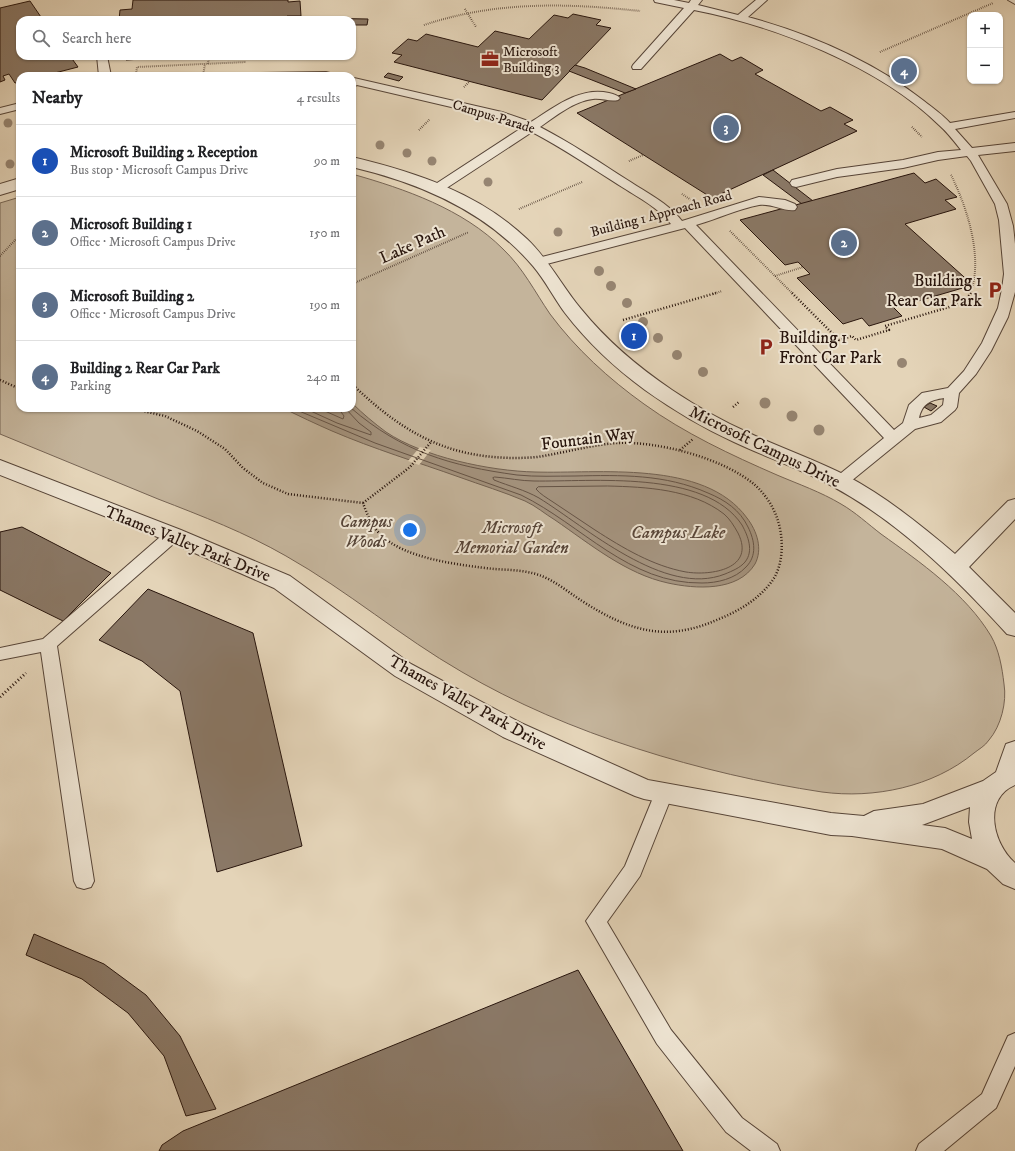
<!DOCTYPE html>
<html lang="en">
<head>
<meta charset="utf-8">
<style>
  :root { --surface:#fff; --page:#f6f6f6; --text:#202124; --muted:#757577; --line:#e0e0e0; --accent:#0f766e }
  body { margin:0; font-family:"IM FELL DW Pica",serif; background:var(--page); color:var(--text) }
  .controls { position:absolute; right:12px; top:12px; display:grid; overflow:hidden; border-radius:8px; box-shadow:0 1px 3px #0004 }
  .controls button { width:36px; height:36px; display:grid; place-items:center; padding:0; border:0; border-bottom:1px solid var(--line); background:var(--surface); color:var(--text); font:20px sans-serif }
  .you { position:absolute; left:410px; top:530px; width:14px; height:14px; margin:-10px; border:3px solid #fff; border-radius:50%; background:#1a73e8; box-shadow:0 0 0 6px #1a73e833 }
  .badge { display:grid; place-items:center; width:26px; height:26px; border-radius:50%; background:var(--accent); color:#fff; font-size:13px; font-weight:700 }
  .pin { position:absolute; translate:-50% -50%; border:2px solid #fff; box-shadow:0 1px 4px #0006 }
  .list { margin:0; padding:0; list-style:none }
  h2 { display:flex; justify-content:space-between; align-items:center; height:52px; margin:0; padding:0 16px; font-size:17px }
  h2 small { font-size:13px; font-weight:400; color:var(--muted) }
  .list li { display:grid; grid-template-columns:26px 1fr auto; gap:12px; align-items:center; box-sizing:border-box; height:72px; padding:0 16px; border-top:1px solid var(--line) }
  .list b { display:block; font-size:15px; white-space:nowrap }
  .list p { margin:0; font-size:13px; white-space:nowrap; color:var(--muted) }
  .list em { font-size:13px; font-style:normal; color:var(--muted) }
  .icon { flex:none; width:22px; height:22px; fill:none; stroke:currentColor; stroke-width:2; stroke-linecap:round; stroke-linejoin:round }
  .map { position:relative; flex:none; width:1015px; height:1151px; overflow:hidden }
  .search { position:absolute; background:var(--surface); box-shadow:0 1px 3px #0004; left:16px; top:16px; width:340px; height:44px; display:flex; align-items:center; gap:10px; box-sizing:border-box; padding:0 14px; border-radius:12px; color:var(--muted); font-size:15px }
  .panel { position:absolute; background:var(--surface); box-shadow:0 1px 3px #0004; left:16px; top:72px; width:340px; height:340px; border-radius:12px }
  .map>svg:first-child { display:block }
  .green { fill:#c4b49b; stroke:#766454 }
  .water { fill:#a4937e; stroke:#726151 }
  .pier { fill:#e4d4b8 }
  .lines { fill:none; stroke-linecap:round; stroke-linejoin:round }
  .shore { stroke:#665446; stroke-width:1 }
  .building { fill:#8a7866; stroke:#28150d }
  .service-casing { stroke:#574538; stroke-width:2 }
  .minor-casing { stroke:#574538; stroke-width:2 }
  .path-far2 { stroke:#28150d; stroke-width:2; stroke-dasharray:0.5 1.5; stroke-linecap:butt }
  .path-far1 { stroke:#28150d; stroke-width:2.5; stroke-dasharray:1 2; stroke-linecap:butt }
  .path { stroke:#28150d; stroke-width:3; stroke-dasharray:1 2.5; stroke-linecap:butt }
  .service { fill:#ede3d1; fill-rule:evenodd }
  .minor { fill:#ede3d1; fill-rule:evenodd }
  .tree { fill:#968572 }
  .labels { text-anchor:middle; stroke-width:4; stroke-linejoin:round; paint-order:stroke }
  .far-poi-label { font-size:14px; fill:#28150d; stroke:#ede3d1; text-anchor:start }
  .far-street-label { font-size:14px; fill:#28150d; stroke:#ede3d1 }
  .street-label { font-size:17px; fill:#28150d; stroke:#ede3d1 }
  .poi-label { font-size:17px; fill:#28150d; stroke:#ede3d1; text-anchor:end }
  .park-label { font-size:17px; font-style:italic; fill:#574538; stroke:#ede3d1 }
  .water-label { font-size:18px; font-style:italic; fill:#5a473a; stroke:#ede3d1 }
</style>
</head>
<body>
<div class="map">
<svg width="1015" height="1151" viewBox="0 0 1015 1151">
  <rect width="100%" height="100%" fill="#e4d4b8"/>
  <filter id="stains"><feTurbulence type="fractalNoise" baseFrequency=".005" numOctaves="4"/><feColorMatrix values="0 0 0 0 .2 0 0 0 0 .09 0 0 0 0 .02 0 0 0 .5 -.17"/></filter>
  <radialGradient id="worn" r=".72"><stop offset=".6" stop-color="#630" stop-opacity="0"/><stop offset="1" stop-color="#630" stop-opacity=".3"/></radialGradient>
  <!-- green -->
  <path class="green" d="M352,174C405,189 463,209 503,249C523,268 535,292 550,314C576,349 609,379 644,404C684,433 731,455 777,475C798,484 821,492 841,504C855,512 868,524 881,534C920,562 966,594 991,636C999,650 1002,667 1004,684C1007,702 1001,726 989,740C985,746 979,749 974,753C933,787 874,799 822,792C703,774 567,734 462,672C401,637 348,591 286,556C246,533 202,516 158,499C105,477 53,456 0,434V203L20,197V408H352Z"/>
  <!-- water -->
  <path class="water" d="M352,403C363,414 374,423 386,432C423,457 490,471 535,472C598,474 704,459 747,518C757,531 763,549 755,564C738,592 695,589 668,583C626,574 590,544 555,520C545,514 536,506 525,501C504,492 481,485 459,477C417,462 374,449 332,431C316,424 299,416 283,408H352Z"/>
  <!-- pier -->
  <path class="pier" d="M420,447L431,450L419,465L408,461Z"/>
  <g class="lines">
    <!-- shore -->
    <g class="shore">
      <path d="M292,408L375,443L521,495C582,525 629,584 702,583C717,583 735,579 746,567C757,556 755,541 748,527C740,510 725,500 708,493C665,474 621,475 575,476C556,476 536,477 517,475C451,466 402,452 351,408"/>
      <path d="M304,408L337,423L371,435V432L359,423L345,408"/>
      <path d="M318,408L343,419L344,416L338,408"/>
      <path d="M495,477C508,478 521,481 534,481C592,482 705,469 742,525C748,536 754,551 745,562C740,568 732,571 725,574C665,598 586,527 539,498C525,490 509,486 494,480L493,478Z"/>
      <path d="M608,486C646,487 692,489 724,514C730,519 734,526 738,533C756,569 711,576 686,572C653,566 623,548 595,530C581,521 567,511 553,502C547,498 540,494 536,489L538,487Z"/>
    </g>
  </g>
  <!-- building -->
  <g class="building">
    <path d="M133,0H288V2L300,1L301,16H287V20H119L120,10L132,9Z"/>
    <path d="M30,1L43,20H20V56H70L78,67L43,76H20V82L15,83L9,74L3,76L5,80L0,82V8Z"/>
    <path d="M573,14L601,20L596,25L611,28L542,100L394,62L402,55L392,53L408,39L417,41L426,34L478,47L495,31L529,39L554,15L568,18Z"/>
    <path d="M313,18L368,19L367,25H352V20H287Z"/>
    <path d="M720,54L732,61L741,57L763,70L755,74L821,111L830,107L853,120L844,124L857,131L712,198L577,113Z"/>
    <path d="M126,56H189L126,60Z"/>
    <path d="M575,65L585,68L636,89L625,93L569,71Z"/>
    <path d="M388,73L403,77L399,81L384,77Z"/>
    <path d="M773,170L813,201L802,204L763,175Z"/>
    <path d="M914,173L925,183L936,179L957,197L945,200L956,209L905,224L973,285L894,308L902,316L869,326L862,318L843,324L797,278L810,274L798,262L785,265L740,220Z"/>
    <path d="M930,403L937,406L931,411L924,407Z"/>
    <path d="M22,527L111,573L63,621L0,590V532Z"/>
    <path d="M148,589L253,633L302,846L217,872L180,691L142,661L99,640Z"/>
    <path d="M34,934L104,964L146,995L180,1036L216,1109L186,1116L164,1056L128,1013L82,979L26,955Z"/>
    <path d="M578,970L683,1151H159L162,1145L183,1131Z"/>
  </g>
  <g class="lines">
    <!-- service casing -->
    <g class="service-casing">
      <g id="service">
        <path d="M654,0H674L689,3L691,0H702L698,5L738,15L756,0H767L748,17C810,34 873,61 924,101C933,108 943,115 950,123L1015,112V118L955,129L972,148L1015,143V151L978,155L1007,204L1013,226L1015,244V292L1008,317L991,351L976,374L959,393L957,407L955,410L941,422L915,429L845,486L840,487L835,486L832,482L835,478L884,438L685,228L539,266L534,265L533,262L534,259L671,224C659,208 639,198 622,187C592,168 563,148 532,132L442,191H434L432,188L434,185L523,127L494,117L357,85L352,88V78H354L502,112L531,122C553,108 580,86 609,93C613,94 617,95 620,98L618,100C610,102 602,98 593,99C574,101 556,116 540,127C571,143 599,162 629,181C647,193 668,203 682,221L759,197L785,200L795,204L797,207L795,210C785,212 771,203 759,205C738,209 717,219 696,225L894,430L903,423L909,405L922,393L948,388L964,371L982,343L998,308L1002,289L1004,274L999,220L995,204L971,161L967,156L938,160L903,168L837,177L796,187L792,186L790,183L792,180L837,169L903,160L938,152L961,150C954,141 947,132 939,125C879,66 775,26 694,10L641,69H633L632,67L633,65L684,8L655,2ZM944,398L943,405L931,415L919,418C922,404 930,400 944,398Z"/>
        <path d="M1008,0H1015V4Z"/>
        <path d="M97,56H107L111,76H99Z"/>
        <path d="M326,72L330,73L331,76H255L261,73Z"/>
        <path d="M20,103V109L0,114V108Z"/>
        <path d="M173,530L179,531L181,535L179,539L57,646L94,881L91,887L84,889L77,887L74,881L41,652L0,660V648L43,639L167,531Z"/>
        <path d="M664,786L670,788L673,793L640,876L607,922L671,1030L742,1118L777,1144L780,1151H751L726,1132L657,1044L586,921L625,866L655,793L658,788Z"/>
        <path d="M1015,1033V1066L996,1108L944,1151H916L919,1144L982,1094L1008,1036Z"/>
      </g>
    </g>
    <!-- minor casing -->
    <g class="minor-casing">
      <g id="minor">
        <path d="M352,157C415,172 479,193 527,239C549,260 562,286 581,309C607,341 638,367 672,390C696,406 722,421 749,433C781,448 816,460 847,476C886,497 921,525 955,554L1008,501L1015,499V519L969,567L1015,613V636L1007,634C956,578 899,522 832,486C800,469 766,457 734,442C703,428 673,410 645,390C615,368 588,343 565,313C554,298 545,280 533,266C486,211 420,183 352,167Z"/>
        <path d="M20,178V189L0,195V184Z"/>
        <path d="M0,460L181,530L290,576L411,664L521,723L648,780L831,813L864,816L874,811L923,804L983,781L996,772L1006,744L1015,741V785C982,799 993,844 1015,863V889L1003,884L987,869L942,849L852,836L831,835L644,799L635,796L503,737L395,676L274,588L165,540L0,475ZM970,807L969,822L972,839L945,828L922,825Z"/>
      </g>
    </g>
    <!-- path-far2 -->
    <g class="path-far2">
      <path d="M465,9L476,27"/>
      <path d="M424,25C496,1 566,3 640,11"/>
      <path d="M880,52L993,3"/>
      <path d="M208,64L209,56"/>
      <path d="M127,75H136L137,67L246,62"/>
      <path d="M203,76L205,64"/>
      <path d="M464,87L469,82"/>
      <path d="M912,127L922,137"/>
      <path d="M419,130L430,119"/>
      <path d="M629,161L643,155"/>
      <path d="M951,175C967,207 984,259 970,294"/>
      <path d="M682,194L691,200"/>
      <path d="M519,209L582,182"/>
      <path d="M730,231L793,294"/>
      <path d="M0,256L20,235"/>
      <path d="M775,276L803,267"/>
      <path d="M352,284L469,232"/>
      <path d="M713,294L722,291"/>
    </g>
    <!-- path-far1 -->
    <g class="path-far1">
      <path d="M792,293L839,340L852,336L856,340L889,330L885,326L963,303L971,293"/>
      <path d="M623,320L716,293"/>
      <path d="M0,380L20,389"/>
      <path d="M733,407L739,402"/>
      <path d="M130,408L165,416L197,431L225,449L243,468L263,483L288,494L363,503C367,514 371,525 380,534C404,559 460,565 494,569C509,570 524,570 539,575C554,580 568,592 582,601C629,631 666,643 719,619C739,611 759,599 772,581C784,565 784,537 777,518C773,506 765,494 755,485C723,458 658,441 617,443C590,445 564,453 537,457C514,459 490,458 467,453C421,443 385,416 352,384"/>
      <path d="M680,450L693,439"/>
      <path d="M363,503L410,467L431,442"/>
    </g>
    <!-- path -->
    <path class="path" d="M0,697L26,673"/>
    <!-- service -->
    <use href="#service" class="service"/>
    <!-- minor -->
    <use href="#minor" class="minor"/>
  </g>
  <!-- trees -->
  <g class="tree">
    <circle cx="8" cy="123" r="4.5"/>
    <circle cx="380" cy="145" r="4.5"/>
    <circle cx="407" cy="153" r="4.5"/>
    <circle cx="432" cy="161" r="4.5"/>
    <circle cx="10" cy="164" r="4.5"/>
    <circle cx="488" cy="182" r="4.5"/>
    <circle cx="558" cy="232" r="4.5"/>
    <circle cx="599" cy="271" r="5"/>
    <circle cx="611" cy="286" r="5"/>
    <circle cx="627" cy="303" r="5"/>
    <circle cx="643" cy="322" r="5"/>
    <circle cx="658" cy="338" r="5"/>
    <circle cx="677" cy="355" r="5"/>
    <circle cx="902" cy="363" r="5"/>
    <circle cx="703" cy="372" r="5"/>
    <circle cx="765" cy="403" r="5.5"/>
    <circle cx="792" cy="416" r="5.5"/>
    <circle cx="819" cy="430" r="5.5"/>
  </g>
  <!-- icons -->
  <defs>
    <g id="office-bare" transform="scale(1.38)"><path d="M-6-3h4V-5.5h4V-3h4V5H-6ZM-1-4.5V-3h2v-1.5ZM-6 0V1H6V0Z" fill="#8f2418" stroke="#ede3d1" stroke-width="2.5" paint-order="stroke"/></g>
    <g id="parking-bare" transform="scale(1.38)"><path d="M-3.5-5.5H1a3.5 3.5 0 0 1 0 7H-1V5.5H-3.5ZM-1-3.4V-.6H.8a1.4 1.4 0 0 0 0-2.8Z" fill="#8f2418" stroke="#ede3d1" stroke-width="2.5" paint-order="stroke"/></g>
  </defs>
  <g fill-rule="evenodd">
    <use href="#office-bare" x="490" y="59"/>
    <use href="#parking-bare" x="995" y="290"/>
    <use href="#parking-bare" x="766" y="347"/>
  </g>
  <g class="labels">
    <!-- far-poi labels -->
    <g class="far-poi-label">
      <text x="503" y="56">Microsoft<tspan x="503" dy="16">Building 3</tspan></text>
    </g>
    <!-- far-street labels -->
    <g class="far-street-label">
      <text transform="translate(494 116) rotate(17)" y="5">Campus Parade</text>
      <text transform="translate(661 213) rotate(-15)" y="5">Building 1 Approach Road</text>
    </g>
    <!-- street labels -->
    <g class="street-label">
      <text transform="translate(412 244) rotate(-24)" y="6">Lake Path</text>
      <text transform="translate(588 438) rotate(-7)" y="6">Fountain Way</text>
      <text transform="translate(765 446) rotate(26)" y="6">Microsoft Campus Drive</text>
      <text transform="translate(188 543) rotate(22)" y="6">Thames Valley Park Drive</text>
      <text transform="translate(468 702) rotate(29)" y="6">Thames Valley Park Drive</text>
    </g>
    <!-- poi labels -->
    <g class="poi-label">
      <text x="982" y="286">Building 1<tspan x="982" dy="20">Rear Car Park</tspan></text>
      <text x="779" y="343" text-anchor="start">Building 1<tspan x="779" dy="20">Front Car Park</tspan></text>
    </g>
    <!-- park labels -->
    <g class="park-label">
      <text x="366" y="527">Campus<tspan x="366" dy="20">Woods</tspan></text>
      <text x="512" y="533">Microsoft<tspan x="512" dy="20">Memorial Garden</tspan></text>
    </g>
    <!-- water labels -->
    <g class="water-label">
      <text x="678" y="538">Campus Lake</text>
    </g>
  </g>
  <rect width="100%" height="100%" filter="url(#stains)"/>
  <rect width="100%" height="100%" fill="url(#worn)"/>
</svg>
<div class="controls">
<button>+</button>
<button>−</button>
</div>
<div class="you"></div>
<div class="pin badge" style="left:634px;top:336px;background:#1a4fb4">1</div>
<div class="pin badge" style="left:844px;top:243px;background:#5c6f8a">2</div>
<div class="pin badge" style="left:726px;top:128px;background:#5c6f8a">3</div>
<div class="pin badge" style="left:904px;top:71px;background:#5c6f8a">4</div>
<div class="search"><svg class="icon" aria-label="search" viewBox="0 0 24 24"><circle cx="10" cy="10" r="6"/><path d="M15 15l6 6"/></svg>Search here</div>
<section class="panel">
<h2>Nearby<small>4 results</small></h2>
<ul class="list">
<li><span class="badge" style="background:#1a4fb4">1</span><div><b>Microsoft Building 2 Reception</b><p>Bus stop · Microsoft Campus Drive</p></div><em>90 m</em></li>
<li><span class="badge" style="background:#5c6f8a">2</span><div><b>Microsoft Building 1</b><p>Office · Microsoft Campus Drive</p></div><em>150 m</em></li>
<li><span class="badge" style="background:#5c6f8a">3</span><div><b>Microsoft Building 2</b><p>Office · Microsoft Campus Drive</p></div><em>190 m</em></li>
<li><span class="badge" style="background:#5c6f8a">4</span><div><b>Building 2 Rear Car Park</b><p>Parking</p></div><em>240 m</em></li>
</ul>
</section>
</div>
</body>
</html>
